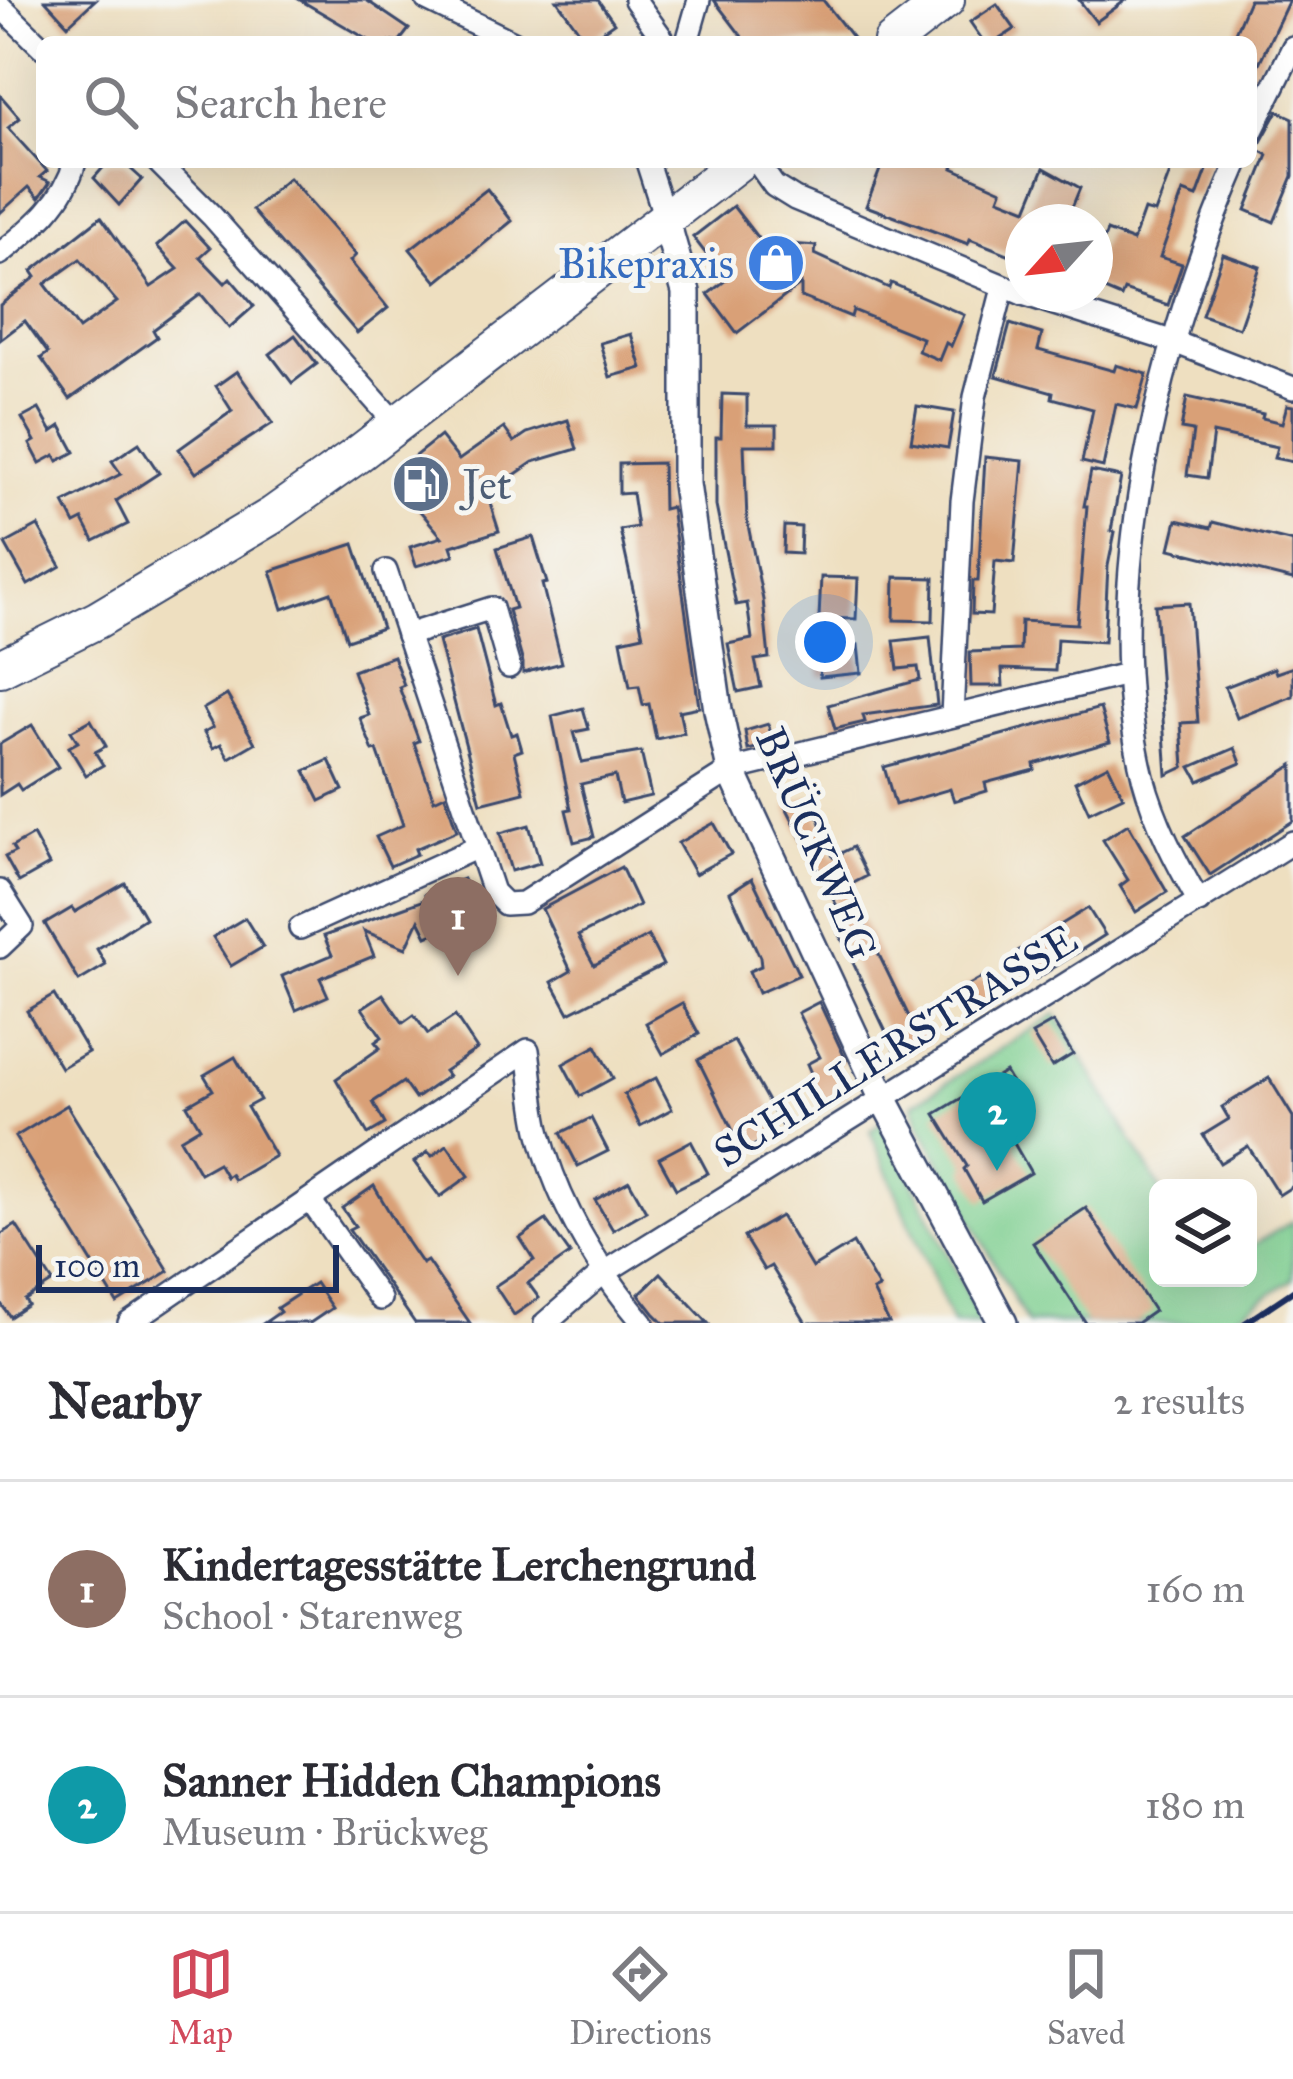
<!DOCTYPE html>
<html lang="en">
<head>
<meta charset="utf-8">
<style>
  :root { --surface:#fff; --page:#f7f7f7; --text:#2b2b33; --muted:#7c7c81; --line:#e1e1e2; --accent:#d1495b }
  body { margin:0; font-family:"IM FELL Great Primer",serif; background:var(--page); color:var(--text) }
  .controls { position:absolute; right:36px; bottom:36px; display:grid; overflow:hidden; border-radius:18px; box-shadow:0 12px 48px #0002 }
  .controls button { width:108px; height:108px; display:grid; place-items:center; padding:0; border:0; border-bottom:3px solid var(--line); background:var(--surface); color:var(--text); font:60px sans-serif }
  .compass { position:absolute; left:1005px; top:204px; width:108px; height:108px; border-radius:50%; background:var(--surface); box-shadow:0 12px 48px #0002; rotate:243deg }
  .scale { position:absolute; left:36px; bottom:30px; width:303px; box-sizing:border-box; padding-left:12px; border:6px solid #1b2f5e; border-top:0; font-size:33px; line-height:42px; white-space:nowrap; color:#1b2f5e; -webkit-text-stroke:9px #f6f6f2; paint-order:stroke }
  .you { position:absolute; left:825px; top:642px; width:42px; height:42px; margin:-30px; border:9px solid #fff; border-radius:50%; background:#1a73e8; box-shadow:0 0 0 18px #1a73e833 }
  .badge { display:grid; place-items:center; width:78px; height:78px; border-radius:50%; background:var(--accent); color:#fff; font-size:39px; font-weight:700 }
  .pin { position:absolute; translate:-50% -99px; filter:drop-shadow(0 3px 6px #0008) }
  .pin::after { content:''; position:absolute; top:63px; width:42px; height:36px; background:inherit; clip-path:polygon(0 0,100% 0,50% 100%) }
  .list { margin:0; padding:0; list-style:none }
  h2 { display:flex; justify-content:space-between; align-items:center; height:156px; margin:0; padding:0 48px; font-size:51px }
  h2 small { font-size:39px; font-weight:400; color:var(--muted) }
  .list li { display:grid; grid-template-columns:78px 1fr auto; gap:36px; align-items:center; box-sizing:border-box; height:216px; padding:0 48px; border-top:3px solid var(--line) }
  .list b { display:block; font-size:45px; white-space:nowrap }
  .list p { margin:0; font-size:39px; white-space:nowrap; color:var(--muted) }
  .list em { font-size:39px; font-style:normal; color:var(--muted) }
  .icon { flex:none; width:66px; height:66px; fill:none; stroke:currentColor; stroke-width:2; stroke-linecap:round; stroke-linejoin:round }
  .map { position:relative; flex:none; width:1293px; height:1323px; overflow:hidden }
  .search { position:absolute; background:var(--surface); box-shadow:0 12px 48px #0002; left:36px; right:36px; top:36px; height:132px; display:flex; align-items:center; gap:30px; box-sizing:border-box; padding:0 42px; border-radius:18px; color:var(--muted); font-size:45px }
  .sheet { height:588px; background:var(--surface) }
  nav { display:flex; justify-content:space-around; align-items:center; box-sizing:border-box; height:168px; border-top:3px solid var(--line); background:var(--surface); font-size:33px; color:var(--muted) }
  nav a { display:grid; justify-items:center; gap:6px }
  nav .on { color:var(--accent) }
  .map>svg:first-child { display:block }
  .green { fill:#7ecf90; stroke:#4c7f77; stroke-width:3 }
  .building { fill:#d9a077; fill-rule:evenodd }
  .lines { fill:none; stroke-linecap:round; stroke-linejoin:round }
  .minor-casing { stroke:#3b496d; stroke-width:26 }
  .tertiary-casing { stroke:#3b496d; stroke-width:32 }
  .primary-casing { stroke:#3b496d; stroke-width:40 }
  .minor { stroke:#fff; stroke-width:21 }
  .tertiary { stroke:#fff; stroke-width:27 }
  .primary { stroke:#fff; stroke-width:36 }
  .rail { stroke:#1b2f5e; stroke-width:6 }
  .labels { text-anchor:middle; stroke-width:10; stroke-linejoin:round; paint-order:stroke }
  .shop-label { font-size:42px; fill:#366cbe; stroke:#f6f6f2; text-anchor:end }
  .service-label { font-size:42px; fill:#4e5e75; stroke:#f6f6f2; text-anchor:start }
  .street-label { font-size:42px; fill:#1b2f5e; stroke:#f6f6f2 }
</style>
</head>
<body>
<div class="map">
<svg width="1293" height="1323" viewBox="0 0 1293 1323">
  <rect width="100%" height="100%" fill="#f6f6f2"/>
  <filter id="ink" filterUnits="userSpaceOnUse"><feTurbulence type="fractalNoise" baseFrequency=".00833" numOctaves="2"/><feDisplacementMap in="SourceGraphic" scale="24" xChannelSelector="R" yChannelSelector="G"/><feConvolveMatrix kernelMatrix="1 2 1 2 8 2 1 2 1" color-interpolation-filters="sRGB"/></filter>
  <filter id="wash" filterUnits="userSpaceOnUse"><feTurbulence type="fractalNoise" baseFrequency=".004" numOctaves="4" result="noise"/><feDisplacementMap in="SourceGraphic" scale="48" xChannelSelector="R" yChannelSelector="G"/><feGaussianBlur stdDeviation="2.7" result="paint"/><feColorMatrix in="noise" values="0 0 0 0 0 0 0 0 0 0 0 0 0 0 0 0 0 1.4 0 .05"/><feComposite in="paint" operator="in"/></filter>
  <g filter="url(#wash)">
    <rect width="100%" height="100%" fill="#eedfc0"/>
    <!-- green -->
    <g class="green">
      <path d="M1056,1014L1160,1188L1158,1278H1248V1248L1293,1221V1279L1226,1323H1027L920,1125L913,1104Z"/>
      <path d="M883,1120L981,1323H952L870,1131Z"/>
    </g>
    <g id="blocks">
      <!-- building -->
      <g class="building">
        <path d="M45,0H95L68,25Z"/>
        <path d="M300,0H366L409,29L399,42H372Z"/>
        <path d="M557,0H598L614,23L587,42Z"/>
        <path d="M714,0H823L856,42H746Z"/>
        <path d="M1079,0H1126L1096,22Z"/>
        <path d="M1249,0H1289L1251,80V42H1231Z"/>
        <path d="M997,4L1015,29L995,42H984L970,22Z"/>
        <path d="M0,95L20,118L8,128L47,171L40,177L50,182L39,198L29,187L0,213Z"/>
        <path d="M1278,111L1293,118V176L1274,222L1246,210L1268,155L1257,149Z"/>
        <path d="M108,162H123L142,179L119,205L94,178Z"/>
        <path d="M883,162H955L953,168L1002,190L999,198L1027,209L1044,168L1080,188L1066,222H1023V260L970,239L968,244L866,206Z"/>
        <path d="M1174,162H1210L1197,197L1183,192L1160,257L1182,264L1168,305L1124,290L1121,297L1095,286V262L1107,231L1133,241L1144,210L1155,213Z"/>
        <path d="M289,178L356,255L350,261L388,308L357,333L252,210Z"/>
        <path d="M487,189L512,221L437,282L410,249Z"/>
        <path d="M733,206L767,250L776,243L816,246L815,254L889,288L891,283L964,315L951,346L946,343L939,360L918,351L922,338L853,310L851,317L801,297V284L737,333L708,294L726,280L693,237Z"/>
        <path d="M101,217L151,287L178,269L157,246L185,221L210,248L200,257L225,283L230,278L254,306L229,328L201,294L153,330L157,337L70,399L41,358L48,353L25,321L0,340V305L36,277L32,271ZM80,259L117,302L79,329L45,284Z"/>
        <path d="M1223,254L1260,267L1239,328L1202,315Z"/>
        <path d="M1010,324L1042,334L1038,350L1114,371L1116,365L1147,374L1137,409L1116,404L1103,467L1082,462L1093,409L1052,398L1053,392L996,376Z"/>
        <path d="M631,334L642,368L610,377L600,343Z"/>
        <path d="M295,335L317,364L292,383L270,354Z"/>
        <path d="M237,371L273,423L196,473L179,449L232,411L216,386Z"/>
        <path d="M722,394L747,395V425H777V445H744L747,520L763,600L769,658L755,660L761,687L738,692L728,644L752,639L747,603L736,605L716,506V437H721Z"/>
        <path d="M1187,397L1263,414L1262,418L1282,423L1287,405L1293,406V462L1274,458L1277,447L1213,433L1207,478L1187,475L1193,431L1181,429Z"/>
        <path d="M917,406L954,412L948,448L911,442Z"/>
        <path d="M39,409L52,432L61,426L75,452L58,461L55,455L40,463L30,444L35,441L22,418Z"/>
        <path d="M568,420L577,449L533,462L487,494L499,531L451,546L454,555L416,566L410,547L442,537L404,492L409,488L396,471L440,436L459,460L504,428L514,442L527,433Z"/>
        <path d="M139,443L159,473L116,501L128,524L94,541L83,520L75,524L64,503L121,474L112,461Z"/>
        <path d="M985,457L1023,461L1014,563L995,561L991,615L972,614L973,581H978Z"/>
        <path d="M662,463L663,509L671,507L699,707L679,711L684,733L656,739L649,704L643,705L639,686L630,687L621,640L643,635L620,530L637,527L632,493L619,494V464Z"/>
        <path d="M1091,471L1121,477L1111,531L1115,532L1108,566L1104,642L1057,639L1055,671L1002,669L1003,686H971L970,652L1020,650L1021,621L1077,624L1087,506H1084Z"/>
        <path d="M1177,520L1211,528L1213,522L1293,542V580L1170,549Z"/>
        <path d="M38,526L61,566L28,585L5,544Z"/>
        <path d="M784,526L801,527L800,554L783,553Z"/>
        <path d="M533,537L547,583L542,584L562,663L523,673V663L508,610L515,608L497,548Z"/>
        <path d="M354,544L382,628L347,640L331,592L283,609L271,571Z"/>
        <path d="M821,577L858,578L856,619L819,618Z"/>
        <path d="M895,577L934,578L933,621L894,620Z"/>
        <path d="M1189,603L1198,722L1181,723L1184,767L1167,775L1155,605Z"/>
        <path d="M476,629L496,705L501,703L511,735L517,733L522,750L514,753L524,792L481,803L438,641Z"/>
        <path d="M930,637L937,705L863,715L865,722L835,729L828,705L920,680L918,667L898,669L894,641Z"/>
        <path d="M858,645L861,673L820,677L817,649Z"/>
        <path d="M393,656L404,685L399,687L419,741L414,743L434,800L445,795L457,831L415,849L417,854L390,866L376,837L403,825L377,750L373,751L360,718L369,715L353,671Z"/>
        <path d="M1293,667V696L1237,718L1225,687L1274,668L1276,673Z"/>
        <path d="M227,695L255,743L229,758L221,744L213,748L204,732L213,727L203,709Z"/>
        <path d="M583,708L589,729L574,732L582,762L641,752L651,796L621,803L615,776L581,784L594,837L574,842L566,810L571,809L552,716Z"/>
        <path d="M1100,708L1110,742L1034,764L1035,770L985,783L987,791L954,801L950,789L895,805L884,767Z"/>
        <path d="M91,720L106,746L95,752L103,765L86,775L69,747L78,742L71,731Z"/>
        <path d="M768,724L774,744L748,750L745,731Z"/>
        <path d="M32,725L58,767L21,790L17,784L0,795V744Z"/>
        <path d="M1235,748L1241,763L1199,781L1191,767Z"/>
        <path d="M329,760L343,790L320,801L305,771Z"/>
        <path d="M1108,765L1123,796L1089,812L1075,782Z"/>
        <path d="M1293,765V821L1210,875L1185,836Z"/>
        <path d="M811,796L833,857L853,847L867,876L846,887L915,1029L923,1026L931,1041L898,1057L834,923L843,918L786,807Z"/>
        <path d="M714,823L731,854L695,874L678,843Z"/>
        <path d="M1128,824L1167,892L1136,912L1120,886L1128,880L1103,840Z"/>
        <path d="M529,825L540,863L511,871L500,833Z"/>
        <path d="M33,835L49,865L19,882L5,857L15,852L12,847Z"/>
        <path d="M621,867L639,905L578,936L594,965L648,936L663,965L569,1013L552,982L571,971L542,909Z"/>
        <path d="M752,878L799,975L758,993L749,971L761,966L760,957L730,892Z"/>
        <path d="M463,879L478,915L427,936L419,920L406,948L364,931L374,956L320,978L328,996L296,1010L282,976L332,955L324,936L427,899L425,894Z"/>
        <path d="M125,883L145,918L97,949L106,965L79,981L45,924L72,908L75,912Z"/>
        <path d="M1088,908L1105,935L1036,979L1018,951Z"/>
        <path d="M245,918L263,947L231,966L213,937Z"/>
        <path d="M983,977L996,1002L974,1014L960,990Z"/>
        <path d="M383,994L403,1023L414,1015L428,1034L455,1016L477,1049L444,1071L448,1076L415,1099L403,1082L373,1102L385,1124L368,1134L336,1079L380,1048L375,1042L382,1037L362,1008Z"/>
        <path d="M54,995L88,1052L61,1068L27,1011Z"/>
        <path d="M819,1002L846,1060L833,1066L848,1094L822,1108L809,1083L814,1080L807,1064L820,1057L798,1013Z"/>
        <path d="M682,1003L699,1034L663,1054L646,1023Z"/>
        <path d="M1053,1022L1073,1054L1052,1067L1032,1034Z"/>
        <path d="M734,1041L784,1130L743,1151L698,1060Z"/>
        <path d="M596,1046L613,1078L580,1096L563,1064Z"/>
        <path d="M235,1057L260,1100L247,1107L275,1156L234,1180L230,1174L226,1177L218,1163L200,1173L180,1139L200,1127L187,1105L213,1090L204,1075Z"/>
        <path d="M1005,1072L1028,1111L1004,1126L1031,1173L982,1201L964,1169L967,1166L935,1114Z"/>
        <path d="M656,1078L672,1109L640,1126L624,1094Z"/>
        <path d="M1269,1078L1293,1117V1186L1279,1195L1248,1146L1220,1163L1203,1135L1229,1119L1222,1107Z"/>
        <path d="M67,1105L169,1271L117,1303L15,1137Z"/>
        <path d="M591,1118L608,1151L578,1166L561,1133Z"/>
        <path d="M691,1141L708,1173L676,1189L659,1158Z"/>
        <path d="M447,1145L469,1176L440,1197L414,1162L428,1152L432,1156Z"/>
        <path d="M629,1181L646,1211L613,1230L595,1200Z"/>
        <path d="M374,1186L407,1242L422,1264L427,1261L470,1323H415L349,1229L355,1226L342,1208Z"/>
        <path d="M1086,1208L1154,1311L1137,1323H1086L1033,1243Z"/>
        <path d="M781,1216L812,1268L853,1243L879,1288L873,1291L889,1323H806L771,1266L764,1270L744,1237Z"/>
        <path d="M546,1220L570,1254L528,1283L539,1298L514,1315L495,1286L534,1260L520,1238Z"/>
        <path d="M16,1225L53,1282L25,1300L28,1305L10,1317L0,1302V1235Z"/>
        <path d="M661,1273L708,1323H664L654,1313L639,1294Z"/>
        <path d="M315,1283L332,1308L310,1323H264L280,1312L277,1308Z"/>
      </g>
    </g>
  </g>
  <g filter="url(#ink)">
    <use href="#blocks" fill-opacity="0" stroke="#3b496d" stroke-width="3"/>
    <g class="lines">
      <!-- minor casing -->
      <g class="minor-casing">
        <g id="minor">
          <path d="M427,0L513,42"/>
          <path d="M635,0L665,42"/>
          <path d="M0,6L42,47"/>
          <path d="M687,42L699,0"/>
          <path d="M1251,133L1293,47"/>
          <path d="M158,162L212,216L397,425"/>
          <path d="M647,162L665,218"/>
          <path d="M757,162L774,186L795,199L1023,294"/>
          <path d="M0,254C32,228 64,203 75,162"/>
          <path d="M1023,294L1174,342L1293,388"/>
          <path d="M386,571L493,892L505,904L523,903L731,770L1127,674"/>
          <path d="M407,635L492,608L509,667"/>
          <path d="M952,716L962,501L975,397L1003,288"/>
          <path d="M0,891L22,926L0,947"/>
          <path d="M1199,902C1176,862 1155,822 1143,777C1096,588 1162,337 1238,162"/>
          <path d="M300,928L478,847"/>
          <path d="M310,1200L380,1299"/>
          <path d="M129,1323L528,1050C532,1077 533,1107 540,1134C558,1204 597,1268 643,1323"/>
          <path d="M545,1323L602,1274L1293,842"/>
        </g>
      </g>
      <!-- tertiary casing -->
      <g class="tertiary-casing">
        <path id="tertiary" d="M665,218L686,292V484L718,710L731,770L883,1098L1003,1323"/>
      </g>
      <!-- primary casing -->
      <g class="primary-casing">
        <g id="primary">
          <path d="M892,42L946,0"/>
          <path d="M0,668L97,620L273,515L357,455L739,162"/>
        </g>
      </g>
      <!-- minor -->
      <use href="#minor" class="minor"/>
      <!-- tertiary -->
      <use href="#tertiary" class="tertiary"/>
      <!-- primary -->
      <use href="#primary" class="primary"/>
      <!-- rail -->
      <path class="rail" d="M1245,1323L1293,1291"/>
    </g>
  </g>
  <!-- icons -->
  <defs>
    <g id="shop-disc" transform="scale(3)"><circle r="9.5" fill="#3f7fe0" stroke="#f6f6f2"/><path d="M-5-2.5h2.3a2.7 3.5 0 0 1 5.4 0H5L5.5 6h-11ZM-1.5-2.5h3a1.5 2.3 0 0 0-3 0Z" fill="#fff"/></g>
    <g id="fuel-disc" transform="scale(3)"><circle r="9.5" fill="#5c6f8a" stroke="#f6f6f2"/><path d="M-5.5-6h7V0h2V4h1.3V-2.5L3-4.5l.8-.8L6-3V5H2.5V1h-1V6h-7ZM-4.2-4.7v3.2H.2V-4.7Z" fill="#fff"/></g>
  </defs>
  <g fill-rule="evenodd">
    <use href="#shop-disc" x="776" y="263"/>
    <use href="#fuel-disc" x="421" y="484"/>
  </g>
  <g class="labels">
    <!-- shop labels -->
    <g class="shop-label">
      <text x="734" y="278">Bikepraxis</text>
    </g>
    <!-- service labels -->
    <g class="service-label">
      <text x="463" y="499">Jet</text>
    </g>
    <!-- street labels -->
    <g class="street-label">
      <text transform="translate(817 843) rotate(67)" y="15">BRÜCKWEG</text>
      <text transform="translate(895 1045) rotate(-32)" y="15">SCHILLERSTRASSE</text>
    </g>
  </g>
</svg>
<div class="controls">
<button><svg class="icon" aria-label="layers" viewBox="0 0 24 24"><path d="M12 4l9 5-9 5-9-5zM3 14l9 5 9-5"/></svg></button>
</div>
<svg class="compass" viewBox="-18 -18 36 36"><path d="M0-13l5 13h-10z" fill="#e53935"/><path d="M0 13l5-13h-10z" fill="#7c7c81"/></svg>
<div class="scale">100 m</div>
<div class="you"></div>
<div class="pin badge" style="left:458px;top:976px;background:#8d6e63">1</div>
<div class="pin badge" style="left:997px;top:1171px;background:#0f9aa8">2</div>
<div class="search"><svg class="icon" aria-label="search" viewBox="0 0 24 24"><circle cx="10" cy="10" r="6"/><path d="M15 15l6 6"/></svg>Search here</div>
</div>
<section class="sheet">
<h2>Nearby<small>2 results</small></h2>
<ul class="list">
<li><span class="badge" style="background:#8d6e63">1</span><div><b>Kindertagesstätte Lerchengrund</b><p>School · Starenweg</p></div><em>160 m</em></li>
<li><span class="badge" style="background:#0f9aa8">2</span><div><b>Sanner Hidden Champions</b><p>Museum · Brückweg</p></div><em>180 m</em></li>
</ul>
</section>
<nav>
<a class="on"><svg class="icon" aria-label="map" viewBox="0 0 24 24"><path d="M3 6l6-2 6 2 6-2v14l-6 2-6-2-6 2zM9 4v14M15 6v14"/></svg>Map</a>
<a><svg class="icon" aria-label="directions" viewBox="0 0 24 24"><path d="M12 3l9 9-9 9-9-9zM9 14v-3h6M13 9l2 2-2 2"/></svg>Directions</a>
<a><svg class="icon" aria-label="saved" viewBox="0 0 24 24"><path d="M7 4h10v16l-5-4-5 4z"/></svg>Saved</a>
</nav>
</body>
</html>
